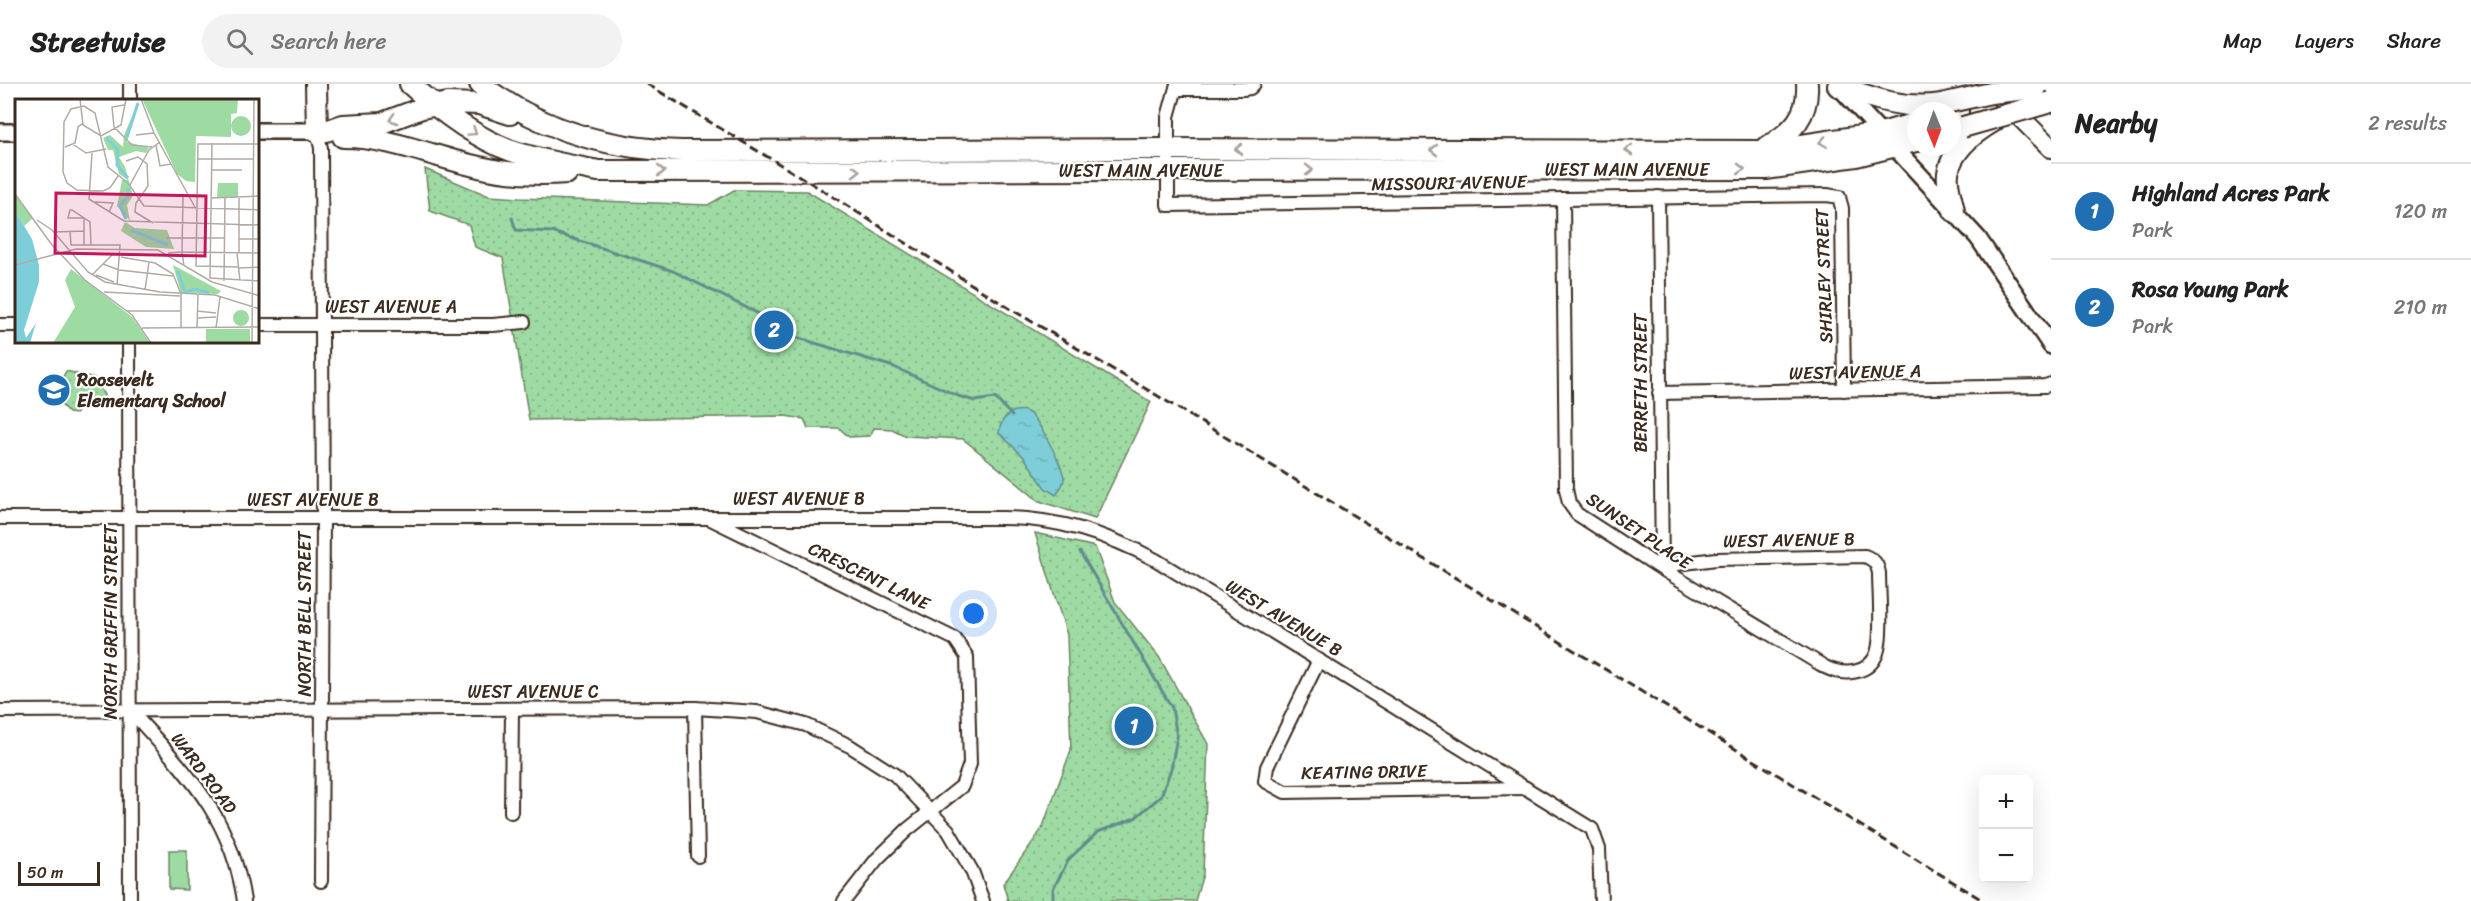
<!DOCTYPE html>
<html lang="en">
<head>
<meta charset="utf-8">
<style>
  :root { --surface:#fff; --page:#f2f2f2; --text:#222; --muted:#767676; --line:#e0e0e0; --accent:#1f6fb2 }
  body { margin:0; font-family:Sriracha,sans-serif; background:var(--page); color:var(--text) }
  .controls { position:absolute; right:18px; bottom:18px; display:grid; overflow:hidden; border-radius:9px; box-shadow:0 6px 24px #0002 }
  .controls button { width:54px; height:54px; display:grid; place-items:center; padding:0; border:0; border-bottom:2px solid var(--line); background:var(--surface); color:var(--text); font:30px sans-serif }
  .compass { position:absolute; left:1907px; top:18px; width:54px; height:54px; border-radius:50%; background:var(--surface); box-shadow:0 6px 24px #0002; rotate:179deg }
  .scale { position:absolute; left:18px; bottom:15px; width:82px; box-sizing:border-box; padding-left:6px; border:3px solid #3b2a1e; border-top:0; font-size:16px; line-height:21px; white-space:nowrap; color:#3b2a1e; -webkit-text-stroke:4px #fff; paint-order:stroke }
  .you { position:absolute; left:974px; top:530px; width:21px; height:21px; margin:-15px; border:4px solid #fff; border-radius:50%; background:#1a73e8; box-shadow:0 0 0 9px #1a73e833 }
  .badge { display:grid; place-items:center; width:39px; height:39px; border-radius:50%; background:var(--accent); color:#fff; font-size:20px; font-weight:700 }
  .pin { position:absolute; translate:-50% -50%; border:3px solid #fff; box-shadow:0 2px 6px #0006 }
  .list { margin:0; padding:0; list-style:none }
  h2 { display:flex; justify-content:space-between; align-items:center; height:78px; margin:0; padding:0 24px; font-size:26px }
  h2 small { font-size:20px; font-weight:400; color:var(--muted) }
  .list li { display:grid; grid-template-columns:39px 1fr auto; gap:18px; align-items:center; box-sizing:border-box; height:96px; padding:0 24px; border-top:2px solid var(--line) }
  .list b { display:block; font-size:22px; white-space:nowrap }
  .list p { margin:0; font-size:20px; white-space:nowrap; color:var(--muted) }
  .list em { font-size:20px; font-style:normal; color:var(--muted) }
  .icon { flex:none; width:33px; height:33px; fill:none; stroke:currentColor; stroke-width:2; stroke-linecap:round; stroke-linejoin:round }
  .map { position:relative; flex:none; width:2051px; height:817px; overflow:hidden }
  header { display:flex; align-items:center; gap:36px; box-sizing:border-box; height:84px; padding:0 30px; background:var(--surface); border-bottom:2px solid var(--line) }
  header strong { font-size:28px }
  nav { display:flex; gap:33px; margin-inline-start:auto; font-size:21px }
  .search { width:420px; height:54px; background:var(--page); display:flex; align-items:center; gap:15px; box-sizing:border-box; padding:0 21px; border-radius:33px; color:var(--muted); font-size:22px }
  main { display:flex }
  aside { flex:1; background:var(--surface) }
  .map>svg:first-child { display:block }
  .park { fill:url(#park-dots); stroke:#6c8260; stroke-width:1.5 }
  .pitch { fill:#9edba3; stroke:#6c8260; stroke-width:1.5 }
  .water { fill:url(#water-ripples); stroke:#638c8e; stroke-width:1.5 }
  .lines { fill:none; stroke-linecap:round; stroke-linejoin:round }
  .stream { stroke:#638c8e; stroke-width:3 }
  .minor-casing { stroke:#3b2a1e; stroke-width:16 }
  .tertiary-casing { stroke:#3b2a1e; stroke-width:20 }
  .secondary-casing { stroke:#3b2a1e; stroke-width:22 }
  .primary-casing { stroke:#3b2a1e; stroke-width:24 }
  .minor { stroke:#fff; stroke-width:12 }
  .tertiary { stroke:#fff; stroke-width:15 }
  .secondary { stroke:#fff; stroke-width:18 }
  .primary { stroke:#fff; stroke-width:20 }
  .rail { stroke:#3b2a1e; stroke-width:3; stroke-dasharray:9 4.5; stroke-linecap:butt }
  .primary-bridge-casing { stroke:#3b2a1e; stroke-width:24; stroke-linecap:butt }
  .primary-bridge { stroke:#fff; stroke-width:20 }
  .oneway { stroke:#a79f9a }
  .labels { text-anchor:middle; stroke-width:4.5; stroke-linejoin:round; paint-order:stroke }
  .street-label { font-size:18px; fill:#3b2a1e; stroke:#fff }
  .poi-label { font-size:18px; font-weight:bold; fill:#3b2a1e; stroke:#fff; text-anchor:start }
  .inset-river { fill:none; stroke:#7eced9; stroke-width:3 }
  .inset-road { fill:none; stroke:#b1aaa5; stroke-width:1.5 }
  .view { fill:#c2185b; fill-opacity:0.15; stroke:#c2185b; stroke-width:3 }
  .inset-edge { fill:none; stroke:#3b2a1e; stroke-width:3 }
</style>
</head>
<body>
<header>
<strong>Streetwise</strong>
<div class="search"><svg class="icon" aria-label="search" viewBox="0 0 24 24"><circle cx="10" cy="10" r="6"/><path d="M15 15l6 6"/></svg>Search here</div>
<nav><a>Map</a><a>Layers</a><a>Share</a></nav>
</header>
<main>
<div class="map">
<svg width="2051" height="817" viewBox="0 0 2051 817">
  <defs>
    <pattern id="park-dots" width="8" height="8" patternUnits="userSpaceOnUse" patternTransform="scale(1.5)"><rect width="8" height="8" fill="#9edba3"/><path d="M2 2h.1M6 6h.1" fill="none" stroke="#89bc8c" stroke-width="1.8" stroke-linecap="round"/></pattern>
    <pattern id="water-ripples" width="26" height="14" patternUnits="userSpaceOnUse" patternTransform="scale(1.5)"><rect width="26" height="14" fill="#7eced9"/><path d="M2 4q2-2 4 0t4 0M15 11q2-2 4 0t4 0" fill="none" stroke="#6eb1ba"/></pattern>
  </defs>
  <rect width="100%" height="100%" fill="#fff"/>
  <filter id="ink" filterUnits="userSpaceOnUse"><feTurbulence type="fractalNoise" baseFrequency=".0167" numOctaves="2"/><feDisplacementMap in="SourceGraphic" scale="12" xChannelSelector="R" yChannelSelector="G"/><feConvolveMatrix kernelMatrix="1 2 1 2 8 2 1 2 1" color-interpolation-filters="sRGB"/></filter>
  <g filter="url(#ink)">
    <!-- park -->
    <g class="park">
      <path d="M425,85L489,112L519,114L708,121L734,106L807,107L1151,318L1095,435L1039,417L963,355L906,352L892,345L874,344L870,352L849,353L839,344H808L804,335L785,332L529,336L503,174L475,163L469,141L430,127Z"/>
      <path d="M66,287L94,294L104,311L103,324L78,325L76,330L69,329L57,316L58,307L64,304L61,296Z"/>
      <path d="M1035,449L1095,463L1115,518L1159,573L1208,660L1203,790L1195,817H1008L1003,800L1042,745L1071,666L1067,551Z"/>
    </g>
    <!-- pitch -->
    <path class="pitch" d="M169,766H187V806L169,805Z"/>
    <!-- water -->
    <path class="water" d="M1015,327C1021,326 1024,326 1029,329C1038,334 1063,383 1064,394C1064,401 1059,407 1056,411L1045,404L1024,373L999,349C1000,338 1005,331 1015,327Z"/>
    <g class="lines">
      <!-- stream -->
      <g class="stream">
        <path d="M512,134L516,146L552,148L673,187L773,237L782,249L894,283L958,312L975,317L995,314L1012,332"/>
        <path d="M1053,817V805L1069,775L1098,748L1135,734L1161,712L1171,685L1177,653L1172,624L1080,468"/>
      </g>
      <!-- minor casing -->
      <g class="minor-casing">
        <g id="minor">
          <path d="M1177,0L1168,33V121L1827,111L1839,113L1842,124L1844,306"/>
          <path d="M1176,5H1243L1250,4L1254,0"/>
          <path d="M130,16V0"/>
          <path d="M317,47L321,64L323,434L321,797"/>
          <path d="M1563,115L1566,405L1569,419L1577,430L1662,485L1825,583C1843,592 1869,591 1877,569C1883,552 1879,509 1879,489C1877,479 1874,476 1865,472L1716,475L1677,480L1662,485L1658,113"/>
          <path d="M0,241H16"/>
          <path d="M258,241H493L524,238"/>
          <path d="M129,258L130,817"/>
          <path d="M1659,309L2045,302L2051,300"/>
          <path d="M0,434H1002C1058,434 1107,450 1156,476L1592,745L1599,765L1601,817"/>
          <path d="M711,435L955,555L967,573L970,680L962,702L907,746L877,775L844,817"/>
          <path d="M1319,576L1267,683L1265,697L1285,708L1526,704"/>
          <path d="M695,624L698,772"/>
          <path d="M130,626C186,689 231,730 244,817"/>
          <path d="M0,627L695,624L757,628L806,641L850,662L895,691L948,746L972,787L983,817"/>
          <path d="M511,728L512,626"/>
        </g>
      </g>
      <!-- tertiary casing -->
      <g class="tertiary-casing">
        <g id="tertiary">
          <path d="M1839,3L1978,154L2051,262"/>
          <path d="M258,47H317"/>
          <path d="M0,48H16"/>
        </g>
      </g>
      <!-- secondary casing -->
      <g class="secondary-casing">
        <path id="secondary" d="M1987,0L2051,64"/>
      </g>
      <!-- primary casing -->
      <g class="primary-casing">
        <g id="primary">
          <path d="M316,0L317,47H326L343,41L382,39L422,24L448,19L479,20L510,30"/>
          <path d="M410,0C439,26 472,52 509,66C538,76 568,81 598,87L1766,85L1856,72L1916,57"/>
          <path d="M480,0C538,45 609,65 682,67L1166,65L1761,67L1881,49L1916,39"/>
          <path d="M1838,2C1872,14 1904,26 1941,20"/>
          <path d="M1952,29L1958,27"/>
          <path d="M343,53C391,53 433,73 479,83C508,90 538,91 567,89"/>
          <path d="M1767,63C1792,48 1809,32 1807,0"/>
          <path d="M1954,127C1952,115 1946,101 1948,89C1952,65 1975,48 1994,37"/>
        </g>
      </g>
      <!-- minor -->
      <use href="#minor" class="minor"/>
      <!-- tertiary -->
      <use href="#tertiary" class="tertiary"/>
      <!-- secondary -->
      <use href="#secondary" class="secondary"/>
      <!-- primary -->
      <use href="#primary" class="primary"/>
      <!-- rail -->
      <path class="rail" d="M647,0L819,104L1009,224L1158,312L1984,817"/>
      <!-- primary-bridge casing -->
      <g class="primary-bridge-casing">
        <g id="primary-bridge">
          <path d="M1941,20L1991,9L2036,4"/>
          <path d="M1963,43L2051,18"/>
        </g>
      </g>
      <!-- primary-bridge -->
      <use href="#primary-bridge" class="primary-bridge"/>
    </g>
    <!-- one-way arrows -->
    <defs><path id="oneway-chevron" d="M-2-3.5L2.5 0L-2 3.5" fill="none" stroke-width="1.6" stroke-linecap="round" stroke-linejoin="round" transform="scale(1.5)"/></defs>
    <g class="oneway">
      <use href="#oneway-chevron" transform="translate(393 35) rotate(162)"/>
      <use href="#oneway-chevron" transform="translate(473 48) rotate(34)"/>
      <use href="#oneway-chevron" transform="translate(1823 58) rotate(172)"/>
      <use href="#oneway-chevron" transform="translate(1239 65) rotate(-180)"/>
      <use href="#oneway-chevron" transform="translate(1434 66) rotate(-180)"/>
      <use href="#oneway-chevron" transform="translate(1629 66) rotate(-180)"/>
      <use href="#oneway-chevron" transform="translate(1741 85) rotate(-1)"/>
      <use href="#oneway-chevron" transform="translate(1309 86)"/>
      <use href="#oneway-chevron" transform="translate(661 87)"/>
      <use href="#oneway-chevron" transform="translate(856 87)"/>
    </g>
  </g>
  <!-- icons -->
  <defs>
    <g id="school-disc" transform="scale(1.725)"><circle r="9.5" fill="#1f6fb2" stroke="#fff"/><path d="M0-5L7-2L0 1L-7-2ZM-4 1L0 2.5L4 1V4Q0 6-4 4Z" fill="#fff"/></g>
  </defs>
  <g fill-rule="evenodd">
    <use href="#school-disc" x="54" y="306"/>
  </g>
  <g class="labels">
    <!-- street labels -->
    <g class="street-label">
      <text x="1627" y="92">WEST MAIN AVENUE</text>
      <text x="1141" y="93">WEST MAIN AVENUE</text>
      <text transform="translate(1449 99) rotate(-1)" y="6">MISSOURI AVENUE</text>
      <text transform="translate(1824 192) rotate(-92)" y="6">SHIRLEY STREET</text>
      <text x="391" y="229">WEST AVENUE A</text>
      <text transform="translate(1855 288) rotate(-1)" y="6">WEST AVENUE A</text>
      <text transform="translate(1641 299) rotate(-90)" y="6">BERRETH STREET</text>
      <text x="799" y="421">WEST AVENUE B</text>
      <text x="313" y="422">WEST AVENUE B</text>
      <text transform="translate(1639 447) rotate(34)" y="6">SUNSET PLACE</text>
      <text transform="translate(1789 456) rotate(-1)" y="6">WEST AVENUE B</text>
      <text transform="translate(869 492) rotate(26)" y="6">CRESCENT LANE</text>
      <text transform="translate(305 530) rotate(-90)" y="6">NORTH BELL STREET</text>
      <text transform="translate(1284 534) rotate(31)" y="6">WEST AVENUE B</text>
      <text transform="translate(111 538) rotate(-90)" y="6">NORTH GRIFFIN STREET</text>
      <text x="533" y="614">WEST AVENUE C</text>
      <text transform="translate(1364 688) rotate(-1)" y="6">KEATING DRIVE</text>
      <text transform="translate(204 689) rotate(53)" y="6">WARD ROAD</text>
    </g>
    <!-- poi labels -->
    <g class="poi-label">
      <text x="77" y="302">Roosevelt<tspan x="77" dy="21">Elementary School</tspan></text>
    </g>
  </g>
  <!-- overview -->
  <g transform="translate(15 15)">
    <rect width="244" height="244" fill="#fff"/>
    <path d="M127,0H223L222,14L216,15V38L181,37L180,83L171,82L162,75Z" fill="#9edba3"/>
    <path d="M124,1L112,43L134,49L131,54L121,52L104,58L110,68L118,97L112,106L115,122L102,107L107,81H113L104,75L98,51H93L88,39L95,36L108,48L109,36ZM0,95L18,119L9,127L0,112ZM110,123L120,129L152,131L159,150L131,148L106,132ZM158,166L206,192L203,195L166,194ZM56,170L117,218L135,244H38L60,208L50,181ZM191,230H235V244H191Z" fill="#9edba3"/>
    <path d="M216 27a10 10 0 1 1 20 0a10 10 0 1 1-20 0ZM203,84H223V98H202ZM218 219a8 8 0 1 1 16 0a8 8 0 1 1-16 0Z" fill="#9edba3"/>
    <path d="M0,112L17,140L24,166V183L9,231L11,239L21,224L15,244H0Z" fill="#7eced9"/>
    <path class="inset-river" d="M91,38L103,51L102,66L113,79M112,38L123,4M111,120L105,107L114,96L113,89M116,131L153,146M163,172L169,191M169,193L181,190L194,194"/>
    <path class="inset-road" d="M65,0L68,26L86,37L106,26L111,0M126,0L139,34L181,110M109,6L97,8L99,28L117,46L137,48M121,36L139,34M197,44L195,179L245,182M59,46L71,54L91,50M141,46L145,67L156,65M50,48L60,44L63,28L68,24M77,54L74,100L109,122L245,126M182,60H238M111,62L123,58L132,65L133,87L121,104L120,113L138,124M196,71H227M103,77L95,89L88,92L62,91L52,84L48,73L49,23L56,10L69,7L80,14L93,68L113,84L129,107L245,111M115,86L134,51L145,43M0,95L37,146L70,181L117,216L136,244M168,98L167,153L245,154M196,99L245,97M80,103L98,104L94,113M22,121L37,131L73,173L90,183L145,193L200,196L245,210M55,132L56,146H105L102,186M39,133L69,132M152,139H210M224,140H245M69,146V119H53L55,111H57L75,123L76,146M153,154L167,153L169,167M222,154L225,182M224,154V98M106,158L140,164L158,175L166,195V229M88,165L104,171L158,177M0,166L61,150L143,151L197,183L245,197M224,168L181,167L183,45H245M224,169L245,168M77,176L98,155H104M81,176L99,183M209,182L210,98M130,191L134,163M89,193L165,197M112,212H165M182,212L201,214M182,219L201,218M127,229L245,228M182,229L183,195M201,229L205,198M237,244L239,0"/>
    <path class="view" d="M41,94L191,97L190,157L40,154Z"/>
    <rect width="244" height="244" class="inset-edge"/>
  </g>
</svg>
<div class="controls">
<button>+</button>
<button>−</button>
</div>
<svg class="compass" viewBox="-18 -18 36 36"><path d="M0-13l5 13h-10z" fill="#e53935"/><path d="M0 13l5-13h-10z" fill="#767676"/></svg>
<div class="scale">50 m</div>
<div class="you"></div>
<div class="pin badge" style="left:1134px;top:642px">1</div>
<div class="pin badge" style="left:774px;top:246px">2</div>
</div>
<aside>
<h2>Nearby<small>2 results</small></h2>
<ul class="list">
<li><span class="badge">1</span><div><b>Highland Acres Park</b><p>Park</p></div><em>120 m</em></li>
<li><span class="badge">2</span><div><b>Rosa Young Park</b><p>Park</p></div><em>210 m</em></li>
</ul>
</aside>
</main>
</body>
</html>
